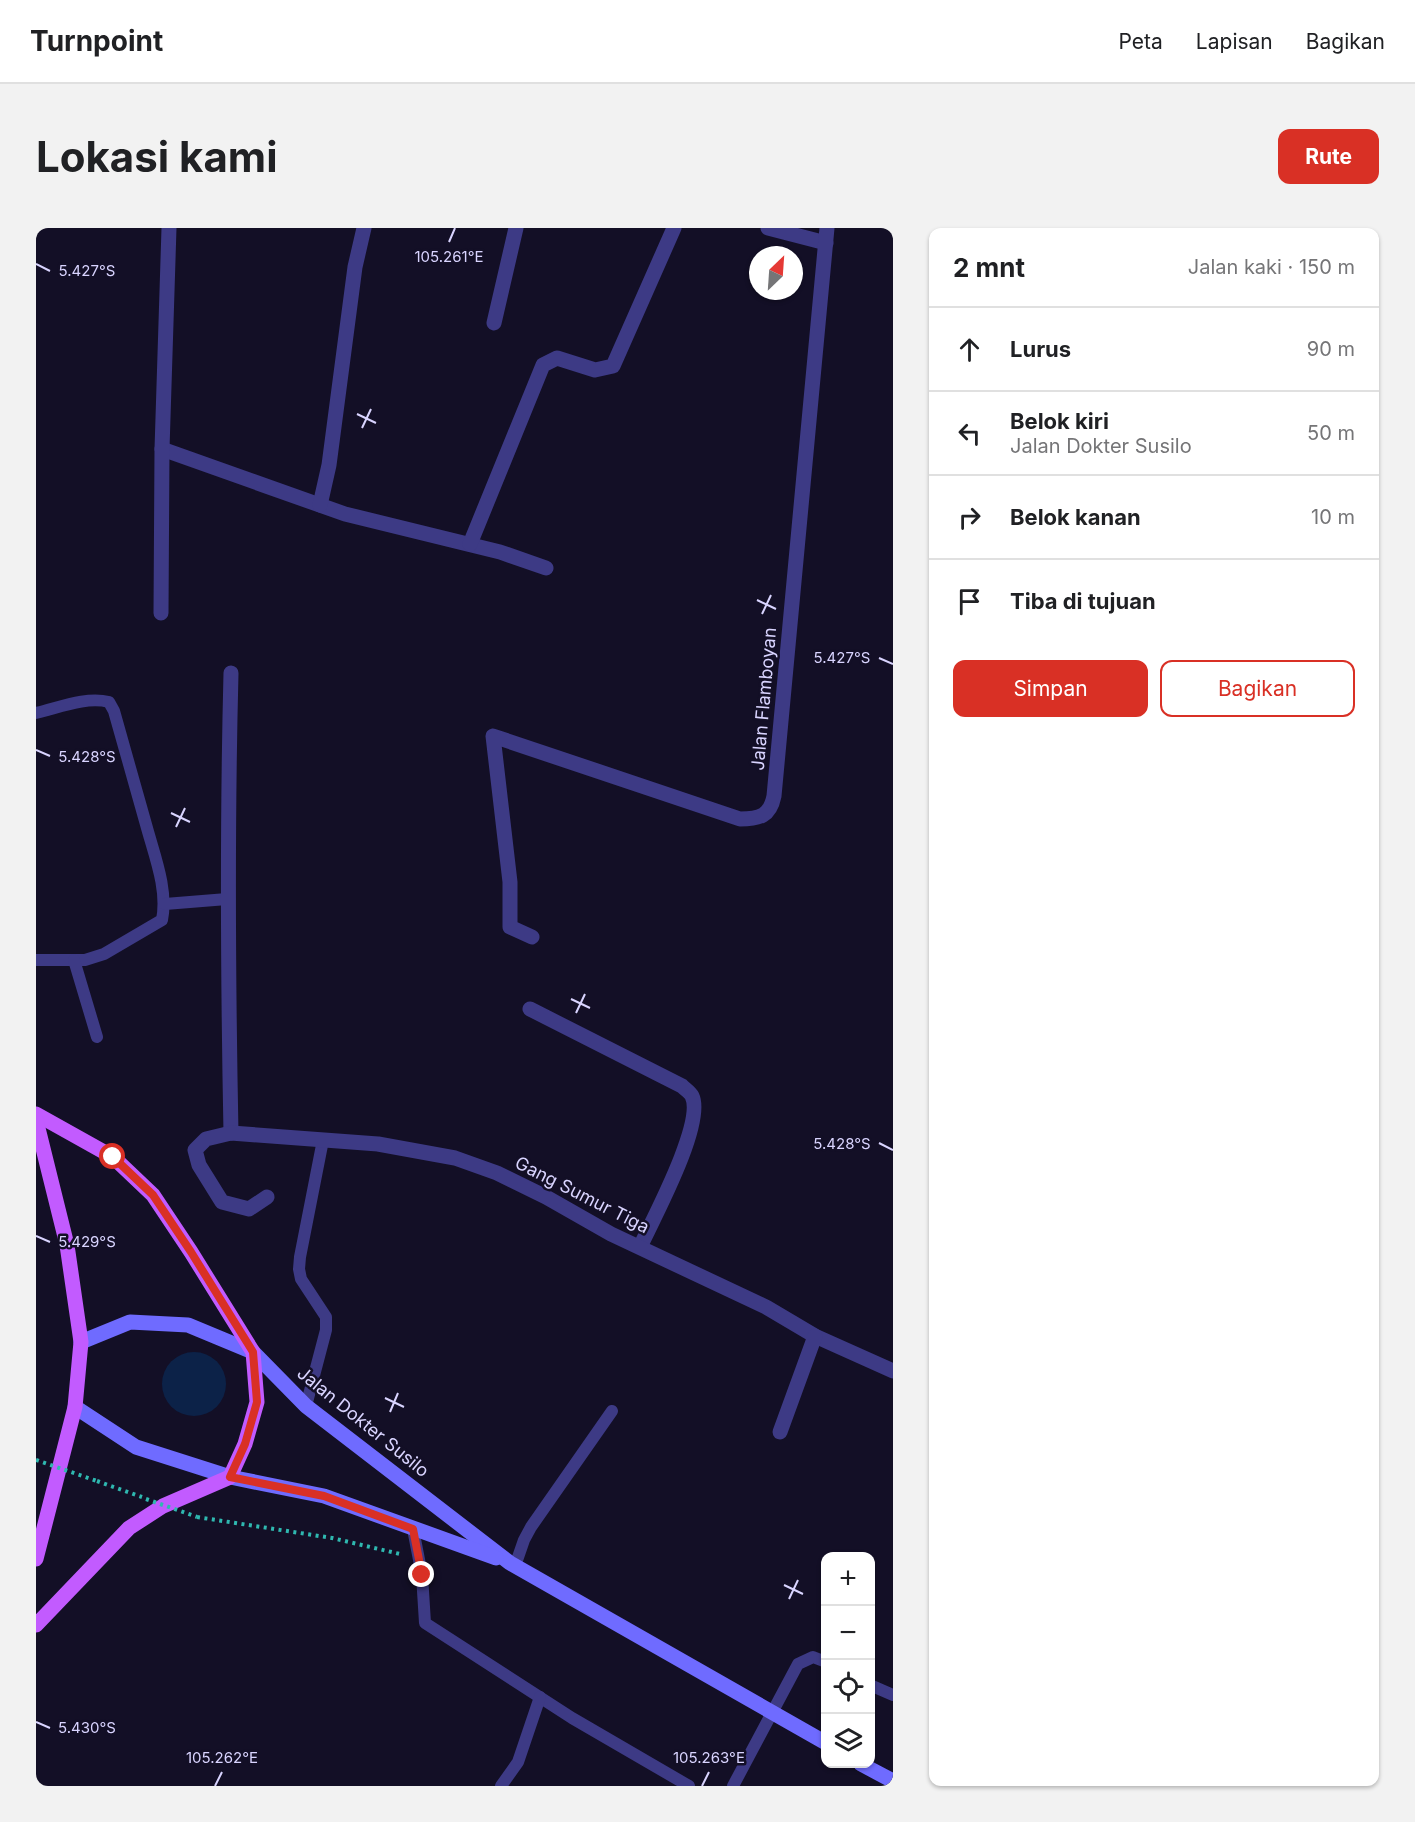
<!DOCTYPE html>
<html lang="id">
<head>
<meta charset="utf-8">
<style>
  :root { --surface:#fff; --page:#f2f2f2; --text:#202124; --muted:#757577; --line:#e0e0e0; --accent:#d93025 }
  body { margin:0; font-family:Inter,sans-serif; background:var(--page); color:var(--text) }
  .controls { position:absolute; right:18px; bottom:18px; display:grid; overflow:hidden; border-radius:12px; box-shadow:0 2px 4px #0004 }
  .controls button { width:54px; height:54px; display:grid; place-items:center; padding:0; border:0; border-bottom:2px solid var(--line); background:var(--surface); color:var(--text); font:30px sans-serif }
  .compass { position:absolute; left:713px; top:18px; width:54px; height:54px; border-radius:50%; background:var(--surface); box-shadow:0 2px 4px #0004; rotate:25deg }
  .stop { position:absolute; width:18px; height:18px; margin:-14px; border:4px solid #d93025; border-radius:50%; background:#fff }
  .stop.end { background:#d93025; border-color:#fff; box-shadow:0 2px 6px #0008 }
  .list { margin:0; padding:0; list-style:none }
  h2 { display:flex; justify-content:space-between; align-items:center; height:78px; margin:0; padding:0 24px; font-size:26px }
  h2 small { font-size:20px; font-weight:400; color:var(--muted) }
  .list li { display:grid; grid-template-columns:39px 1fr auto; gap:18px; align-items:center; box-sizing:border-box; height:84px; padding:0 24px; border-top:2px solid var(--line) }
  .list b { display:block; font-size:22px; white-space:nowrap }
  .list p { margin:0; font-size:20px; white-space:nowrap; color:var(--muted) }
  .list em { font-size:20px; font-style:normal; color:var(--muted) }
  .actions { display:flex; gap:12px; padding:18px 24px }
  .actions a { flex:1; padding:14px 0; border:2px solid var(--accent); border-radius:12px; text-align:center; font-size:21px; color:var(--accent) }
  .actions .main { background:var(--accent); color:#fff }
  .icon { flex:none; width:33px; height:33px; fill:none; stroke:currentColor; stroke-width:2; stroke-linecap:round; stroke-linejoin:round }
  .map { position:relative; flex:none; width:857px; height:1558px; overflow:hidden; border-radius:12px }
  header { display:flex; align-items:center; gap:36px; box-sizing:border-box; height:84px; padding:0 30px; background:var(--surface); border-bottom:2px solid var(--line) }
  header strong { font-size:28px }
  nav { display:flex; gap:33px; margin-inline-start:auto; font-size:21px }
  .intro { display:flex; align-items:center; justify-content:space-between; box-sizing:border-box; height:144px; padding:0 36px }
  h1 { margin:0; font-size:42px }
  .button { padding:15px 27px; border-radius:12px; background:var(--accent); color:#fff; font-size:21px; font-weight:700 }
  main { display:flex; gap:36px; padding:0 36px }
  aside { flex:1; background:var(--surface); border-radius:12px; box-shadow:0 2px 4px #0004 }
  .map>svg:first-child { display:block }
  .water { fill:#0c2248 }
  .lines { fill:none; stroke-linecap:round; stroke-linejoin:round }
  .path { stroke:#2fb8b0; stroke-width:4; stroke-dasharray:3 4.5; stroke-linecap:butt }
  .service { stroke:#3d3a85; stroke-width:12 }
  .minor { stroke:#3d3a85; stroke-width:15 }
  .secondary { stroke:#6f6bff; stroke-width:15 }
  .primary { stroke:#c25bff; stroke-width:15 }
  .path-bridge { stroke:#2fb8b0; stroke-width:4; stroke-dasharray:3 4.5; stroke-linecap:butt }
  .route { stroke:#d93025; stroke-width:8 }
  .ticks { fill:none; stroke:#d9d4ff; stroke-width:2 }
  .labels { text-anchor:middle; stroke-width:5; stroke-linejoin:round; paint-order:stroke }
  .street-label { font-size:18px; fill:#d9d4ff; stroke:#130f26 }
  .ticks-label { font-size:15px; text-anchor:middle; fill:#d9d4ff; stroke:#130f26; stroke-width:5; stroke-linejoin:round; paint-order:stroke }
</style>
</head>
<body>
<header>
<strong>Turnpoint</strong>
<nav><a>Peta</a><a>Lapisan</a><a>Bagikan</a></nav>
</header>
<div class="intro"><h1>Lokasi kami</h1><a class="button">Rute</a></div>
<main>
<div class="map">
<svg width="857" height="1558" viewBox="0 0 857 1558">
  <rect width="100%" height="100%" fill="#130f26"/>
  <!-- water -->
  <circle class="water" cx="158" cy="1156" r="32"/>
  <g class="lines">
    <!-- path -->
    <g class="path">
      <path d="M61,1253L106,1269"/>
      <path d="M161,1289L296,1310L364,1326"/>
    </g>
    <!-- service -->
    <g class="service">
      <path d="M0,485C22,480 50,468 73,474L78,483C89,522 100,561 111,600C119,629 132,662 126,692L68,726L49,732H0"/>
      <path d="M129,676L191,671"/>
      <path d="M38,732L61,809"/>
      <path d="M270,1178L290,1102V1089L265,1051L263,1041L264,1029L287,912"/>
      <path d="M377,1301L386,1347L389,1395L536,1490L653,1558"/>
      <path d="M479,1338L488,1312L495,1299L576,1183"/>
      <path d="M834,1457L857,1467"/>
      <path d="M465,1558L482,1534L504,1469"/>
      <path d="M697,1558L762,1436L777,1429L790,1434"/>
    </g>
    <!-- minor -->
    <g class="minor">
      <path d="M732,0L790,15"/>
      <path d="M458,95L480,0"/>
      <path d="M126,221L309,286L464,324L510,340"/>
      <path d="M284,277L293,237L319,39L328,0"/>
      <path d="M434,316L507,137L521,130L559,142L577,138L638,0"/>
      <path d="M125,385L126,221L133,0"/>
      <path d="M496,709L474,699V654L457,508L704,591C724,591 734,588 738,568L791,0"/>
      <path d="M494,781L646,858C649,861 654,864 656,868C669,895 617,991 604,1019"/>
      <path d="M195,905C192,752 191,599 195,445"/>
      <path d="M231,969L213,981L186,974L163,937L159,922L170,911L195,905L342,916L419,930L461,945L510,969L575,1006L730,1079L779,1108L857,1143"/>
      <path d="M744,1204L779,1108"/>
    </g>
    <!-- secondary -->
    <g class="secondary">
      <path d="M45,1114L94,1094L152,1097L217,1124L270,1178L474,1335L790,1515"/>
      <path d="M39,1179L100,1219L194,1249L288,1268L460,1330"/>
      <path d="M825,1536L857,1553"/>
    </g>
    <!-- primary -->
    <g class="primary">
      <path d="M0,886L77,929L117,967L155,1024L217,1124L221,1174L209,1216L194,1249L127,1278L93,1300L0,1397"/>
      <path d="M0,892L31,1017L45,1114L39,1179L0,1331"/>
    </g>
    <!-- path-bridge -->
    <g class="path-bridge">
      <path d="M0,1232L61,1253"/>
      <path d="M110,1271L161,1289"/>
    </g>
  </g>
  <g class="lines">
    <!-- route -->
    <path class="route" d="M77,929L117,967L155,1024L217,1124L221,1174L209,1216L194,1249L288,1268L377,1301L386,1347"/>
  </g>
  <!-- ticks -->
  <path class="ticks" d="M413,14L419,0M0,36L14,43M321,186L340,195M326,200L335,181M721,372L740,381M726,386L735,367M843,430L857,436M0,522L14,528M135,585L154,594M140,599L149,580M535,771L554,780M540,785L549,766M843,915L857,922M0,1008L14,1014M349,1170L368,1179M354,1184L362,1165M748,1357L767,1366M753,1371L762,1352M0,1494L14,1500M179,1558L186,1544M666,1558L673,1544"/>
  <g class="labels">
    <!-- street labels -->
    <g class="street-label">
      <text transform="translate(728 471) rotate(-85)" y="6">Jalan Flamboyan</text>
      <text transform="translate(546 967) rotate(27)" y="6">Gang Sumur Tiga</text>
      <text transform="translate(327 1194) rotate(39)" y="6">Jalan Dokter Susilo</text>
    </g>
  </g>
  <g class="ticks-label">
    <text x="413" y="34">105.261°E</text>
    <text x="51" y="48">5.427°S</text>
    <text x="806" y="435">5.427°S</text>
    <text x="51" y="534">5.428°S</text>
    <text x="806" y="921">5.428°S</text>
    <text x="51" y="1019">5.429°S</text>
    <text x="51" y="1505">5.430°S</text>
    <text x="186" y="1535">105.262°E</text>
    <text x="673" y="1535">105.263°E</text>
  </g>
</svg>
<div class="controls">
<button>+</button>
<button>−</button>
<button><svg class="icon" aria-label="locate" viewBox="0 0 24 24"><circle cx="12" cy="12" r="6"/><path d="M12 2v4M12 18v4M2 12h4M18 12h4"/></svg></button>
<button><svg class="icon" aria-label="layers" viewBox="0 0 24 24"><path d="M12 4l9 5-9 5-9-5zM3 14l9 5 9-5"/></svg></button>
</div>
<svg class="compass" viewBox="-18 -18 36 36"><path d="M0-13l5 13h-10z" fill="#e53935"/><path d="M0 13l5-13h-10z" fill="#757577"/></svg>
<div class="stop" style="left:77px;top:929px"></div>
<div class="stop end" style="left:386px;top:1347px"></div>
</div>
<aside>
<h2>2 mnt<small>Jalan kaki · 150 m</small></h2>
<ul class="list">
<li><svg class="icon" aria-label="ahead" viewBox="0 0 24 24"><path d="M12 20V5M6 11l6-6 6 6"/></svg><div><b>Lurus</b></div><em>90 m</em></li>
<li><svg class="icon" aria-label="left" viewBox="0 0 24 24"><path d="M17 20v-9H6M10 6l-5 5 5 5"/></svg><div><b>Belok kiri</b><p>Jalan Dokter Susilo</p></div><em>50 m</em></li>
<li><svg class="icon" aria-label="right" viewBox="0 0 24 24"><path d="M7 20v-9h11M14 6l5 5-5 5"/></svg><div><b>Belok kanan</b></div><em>10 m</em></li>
<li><svg class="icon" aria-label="arrive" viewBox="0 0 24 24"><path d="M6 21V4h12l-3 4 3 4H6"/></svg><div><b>Tiba di tujuan</b></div></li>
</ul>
<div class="actions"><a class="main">Simpan</a><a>Bagikan</a></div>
</aside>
</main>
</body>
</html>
